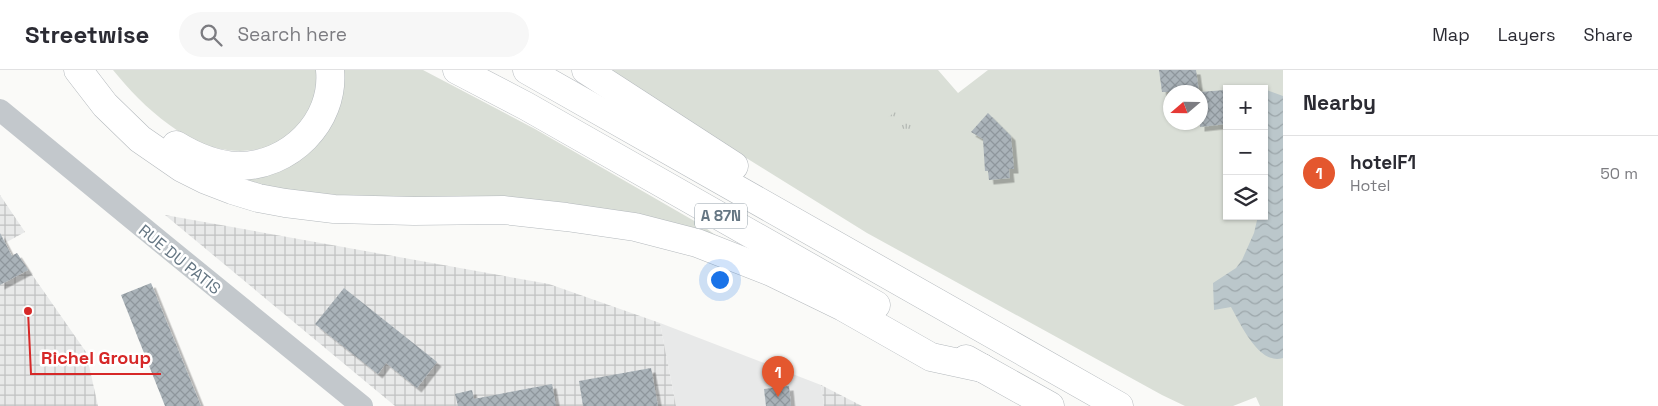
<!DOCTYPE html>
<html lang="en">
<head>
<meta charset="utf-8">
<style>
  :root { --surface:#fff; --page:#f7f7f7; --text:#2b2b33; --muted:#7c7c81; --line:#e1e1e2; --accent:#e4572e }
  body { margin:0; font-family:"Space Grotesk",sans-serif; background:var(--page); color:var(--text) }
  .controls { position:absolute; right:15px; top:15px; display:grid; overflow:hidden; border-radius:0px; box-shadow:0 1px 4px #0004 }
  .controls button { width:45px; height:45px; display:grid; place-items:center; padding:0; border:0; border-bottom:1px solid var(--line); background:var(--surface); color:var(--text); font:25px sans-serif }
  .compass { position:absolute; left:1163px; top:15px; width:45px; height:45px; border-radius:50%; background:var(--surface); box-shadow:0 1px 4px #0004; rotate:250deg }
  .you { position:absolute; left:719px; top:209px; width:18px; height:18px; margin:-12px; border:4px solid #fff; border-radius:50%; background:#1a73e8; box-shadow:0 0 0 8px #1a73e833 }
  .badge { display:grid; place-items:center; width:32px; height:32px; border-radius:50%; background:var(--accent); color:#fff; font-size:16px; font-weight:700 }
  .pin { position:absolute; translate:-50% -41px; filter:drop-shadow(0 1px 2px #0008) }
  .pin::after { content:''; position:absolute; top:26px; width:18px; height:15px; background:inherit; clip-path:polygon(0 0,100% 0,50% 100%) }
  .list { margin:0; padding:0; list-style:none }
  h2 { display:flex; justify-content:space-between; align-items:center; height:65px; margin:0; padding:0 20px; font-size:21px }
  h2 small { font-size:16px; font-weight:400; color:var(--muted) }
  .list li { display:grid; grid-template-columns:32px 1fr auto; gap:15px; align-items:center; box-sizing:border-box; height:75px; padding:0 20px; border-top:1px solid var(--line) }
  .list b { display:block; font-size:19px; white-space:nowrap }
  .list p { margin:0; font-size:16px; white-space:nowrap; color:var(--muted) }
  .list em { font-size:16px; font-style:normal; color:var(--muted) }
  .icon { flex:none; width:28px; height:28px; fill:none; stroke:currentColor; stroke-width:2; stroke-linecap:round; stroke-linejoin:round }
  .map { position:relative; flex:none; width:1283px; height:336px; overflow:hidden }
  header { display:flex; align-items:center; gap:30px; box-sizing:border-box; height:70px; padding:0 25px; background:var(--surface); border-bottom:1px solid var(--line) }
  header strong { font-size:24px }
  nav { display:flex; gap:28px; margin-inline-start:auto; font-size:18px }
  .search { width:350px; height:45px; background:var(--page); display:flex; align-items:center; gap:12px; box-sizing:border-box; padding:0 18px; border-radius:28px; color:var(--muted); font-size:19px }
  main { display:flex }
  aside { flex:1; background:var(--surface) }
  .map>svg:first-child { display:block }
  .built { fill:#e8e9e9 }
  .industrial { fill:url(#industrial-grid) }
  .green { fill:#dadfd7; fill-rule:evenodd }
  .park { fill:url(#park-tufts) }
  .water { fill:url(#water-waves) }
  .building { fill:url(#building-cross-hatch); filter:url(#shadow) }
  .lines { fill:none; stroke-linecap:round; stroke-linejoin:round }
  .highway-casing { stroke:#b4b9bd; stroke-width:29 }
  .minor { stroke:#c3c8cc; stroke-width:22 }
  .highway { stroke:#fff; stroke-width:28 }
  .labels { text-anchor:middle; stroke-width:5; stroke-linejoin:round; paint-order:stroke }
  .shield { fill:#fff; stroke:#939fa8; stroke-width:1 }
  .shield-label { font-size:15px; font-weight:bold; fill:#657683 }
  .street-label { font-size:16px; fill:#657683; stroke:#fff }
  .leader { fill:none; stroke:#d62828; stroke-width:2 }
  .callout-dot { fill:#d62828; stroke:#fff; stroke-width:2 }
  .callout-label { font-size:18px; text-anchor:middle; font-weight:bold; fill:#d62828; stroke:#fff; stroke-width:5; stroke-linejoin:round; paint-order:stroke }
</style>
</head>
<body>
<header>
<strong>Streetwise</strong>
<div class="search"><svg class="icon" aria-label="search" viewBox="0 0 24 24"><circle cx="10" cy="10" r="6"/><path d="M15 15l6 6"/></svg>Search here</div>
<nav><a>Map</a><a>Layers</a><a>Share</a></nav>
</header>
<main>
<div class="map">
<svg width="1283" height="336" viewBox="0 0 1283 336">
  <defs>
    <pattern id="industrial-grid" width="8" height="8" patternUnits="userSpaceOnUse" patternTransform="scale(1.25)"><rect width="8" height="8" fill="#e8e9e9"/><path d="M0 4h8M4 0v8" fill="none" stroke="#c0c1c2"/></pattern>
    <pattern id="park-tufts" width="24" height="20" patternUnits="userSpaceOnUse" patternTransform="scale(1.25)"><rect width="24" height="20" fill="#dadfd7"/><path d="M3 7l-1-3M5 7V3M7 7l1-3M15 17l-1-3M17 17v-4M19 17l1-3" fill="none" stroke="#b4b9b4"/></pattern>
    <pattern id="water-waves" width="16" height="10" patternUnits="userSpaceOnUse" patternTransform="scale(1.25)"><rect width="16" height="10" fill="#bbc7cb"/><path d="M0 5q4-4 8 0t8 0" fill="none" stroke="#9ca6aa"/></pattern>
    <pattern id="building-cross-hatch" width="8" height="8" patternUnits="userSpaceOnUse" patternTransform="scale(1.25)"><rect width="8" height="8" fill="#aab3b9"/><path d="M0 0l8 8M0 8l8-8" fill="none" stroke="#8e969c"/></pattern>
    <filter id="shadow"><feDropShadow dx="4.5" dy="4.5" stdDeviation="0" flood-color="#0004"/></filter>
  </defs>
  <rect width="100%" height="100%" fill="#fafaf8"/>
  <!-- built -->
  <path class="built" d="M660,253L821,315L824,336H676Z"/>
  <!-- industrial -->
  <g class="industrial">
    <path d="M0,125L25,162L5,173L11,186L17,183L86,282L98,336H0Z"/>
    <path d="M165,145L549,214L660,253L676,336H395Z"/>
    <path d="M821,315L862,336H824Z"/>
  </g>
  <!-- green -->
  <g class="green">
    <path d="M113,0H317C320,21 311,40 298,56C290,67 276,75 263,78C203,94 148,43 113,0Z"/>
    <path d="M340,0H423L535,59L703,156L718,167L340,133L248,114L244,104L266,102Z"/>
    <path d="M610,0H938L958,23L988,0H1283V336H1260L1256,327L1233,336H1185L1162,325L867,163L640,22ZM1227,19H1264V146H1227ZM1170,22H1200V52H1170Z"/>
  </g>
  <!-- park -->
  <path class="park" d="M902,36L924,61L907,75L885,50Z"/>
  <!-- water -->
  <path class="water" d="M1264,19L1283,26V288C1259,296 1240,253 1231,237L1214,240L1213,213L1236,198L1242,190L1254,163L1258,146H1264Z"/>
  <!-- building -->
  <g class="building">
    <path d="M1159,0H1196L1199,22H1162Z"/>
    <path d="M1225,20L1227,54L1200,57V22Z"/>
    <path d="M988,43L1011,66L1014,99H1009L1010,108L989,110L988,101H985L983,69L971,62Z"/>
    <path d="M0,163L12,186L17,183L28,200L0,215Z"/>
    <path d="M151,213L201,336H165L121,225Z"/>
    <path d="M344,218L437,292L417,318L386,293L378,304L315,254Z"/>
    <path d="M651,298L658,336H583L579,311Z"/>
    <path d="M552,314L556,336H458L455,324L472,320L474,329Z"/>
    <path d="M789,316L791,336H766L764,319Z"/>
  </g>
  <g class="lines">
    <!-- highway casing -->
    <g class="highway-casing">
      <g id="highway">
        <path d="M78,0L105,35L140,69L182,98L206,110L232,120L258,128L285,133L334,139L414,141L503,140L566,147L635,157L697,173L771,202L843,237L931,287L982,298"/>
        <path d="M457,0L526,36L876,235"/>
        <path d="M527,0L1119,336"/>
        <path d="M586,0L734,96"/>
        <path d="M176,75C194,86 216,95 237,96C289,97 335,52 330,0"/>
        <path d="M966,289L1050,336"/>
      </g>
    </g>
    <!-- minor -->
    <path class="minor" d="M0,40L163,174L362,336"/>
    <!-- highway -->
    <use href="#highway" class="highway"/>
  </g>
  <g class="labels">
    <!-- shield labels -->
    <rect class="shield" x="695" y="133.5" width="52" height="25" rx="4"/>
    <g class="shield-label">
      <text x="721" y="151">A 87N</text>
    </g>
    <!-- street labels -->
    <g class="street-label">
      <text transform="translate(180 189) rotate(39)" y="6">RUE DU PATIS</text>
    </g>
  </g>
  <!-- callouts -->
  <path class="leader" d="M28 241L31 304H161"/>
  <circle class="callout-dot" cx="28" cy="241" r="5"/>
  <g class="callout-label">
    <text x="96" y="294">Richel Group</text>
  </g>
</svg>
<div class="controls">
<button>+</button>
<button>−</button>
<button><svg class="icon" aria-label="layers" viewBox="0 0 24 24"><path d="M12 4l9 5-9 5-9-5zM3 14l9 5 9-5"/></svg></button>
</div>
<svg class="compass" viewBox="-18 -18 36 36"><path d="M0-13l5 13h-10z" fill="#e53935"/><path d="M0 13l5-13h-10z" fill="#7c7c81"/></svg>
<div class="you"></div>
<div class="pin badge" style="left:778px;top:327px">1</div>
</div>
<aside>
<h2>Nearby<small></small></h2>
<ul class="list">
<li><span class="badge">1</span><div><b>hotelF1</b><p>Hotel</p></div><em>50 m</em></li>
</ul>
</aside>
</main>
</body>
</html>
